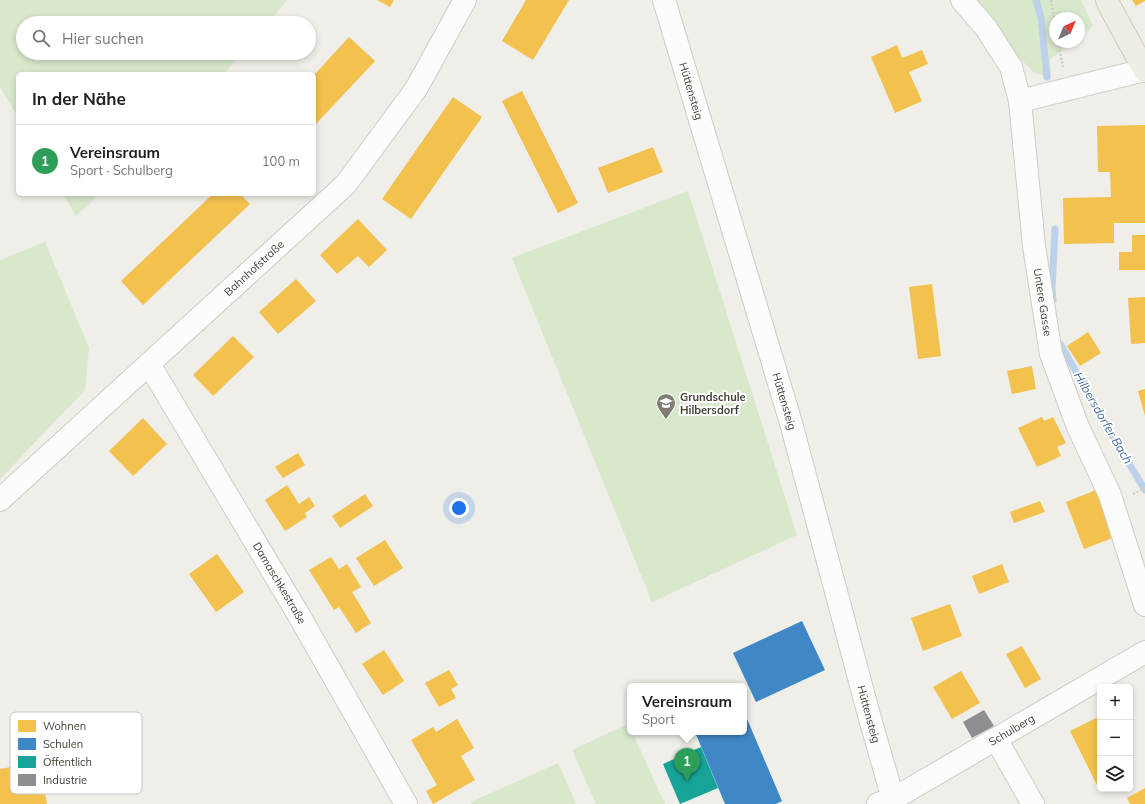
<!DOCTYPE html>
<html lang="de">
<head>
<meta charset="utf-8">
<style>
  :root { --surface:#fff; --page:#f6f6f6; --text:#202124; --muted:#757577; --line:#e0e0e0; --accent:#807d75 }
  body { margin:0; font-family:Mulish,sans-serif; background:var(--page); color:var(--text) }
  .controls { position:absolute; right:12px; bottom:12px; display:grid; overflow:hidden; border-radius:6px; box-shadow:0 2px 6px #0003 }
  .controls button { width:36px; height:36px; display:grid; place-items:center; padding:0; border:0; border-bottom:1px solid var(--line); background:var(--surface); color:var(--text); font:20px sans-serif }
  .compass { position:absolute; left:1049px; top:12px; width:36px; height:36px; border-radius:50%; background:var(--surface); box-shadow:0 2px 6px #0003; rotate:43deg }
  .you { position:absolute; left:459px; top:508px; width:14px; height:14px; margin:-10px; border:3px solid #fff; border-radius:50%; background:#1a73e8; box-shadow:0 0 0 6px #1a73e833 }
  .badge { display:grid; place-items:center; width:26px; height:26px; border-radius:50%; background:var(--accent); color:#fff; font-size:13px; font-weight:700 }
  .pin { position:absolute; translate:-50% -33px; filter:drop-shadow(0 1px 2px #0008) }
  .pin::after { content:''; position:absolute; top:21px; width:14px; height:12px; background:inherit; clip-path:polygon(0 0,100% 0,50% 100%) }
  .popup { position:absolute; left:627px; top:683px; width:120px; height:52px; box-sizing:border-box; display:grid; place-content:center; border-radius:6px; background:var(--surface); filter:drop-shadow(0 1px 3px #0005); font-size:13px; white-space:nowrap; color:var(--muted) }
  .popup b { font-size:15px; color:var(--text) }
  .popup::after { content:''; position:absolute; left:50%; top:100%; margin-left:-8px; border:8px solid transparent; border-top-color:var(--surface) }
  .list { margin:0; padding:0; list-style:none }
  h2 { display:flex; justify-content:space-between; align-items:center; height:52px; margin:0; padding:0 16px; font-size:17px }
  h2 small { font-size:13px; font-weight:400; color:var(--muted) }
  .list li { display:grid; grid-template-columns:26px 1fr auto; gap:12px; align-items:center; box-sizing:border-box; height:72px; padding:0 16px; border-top:1px solid var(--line) }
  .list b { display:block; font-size:15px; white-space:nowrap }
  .list p { margin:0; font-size:13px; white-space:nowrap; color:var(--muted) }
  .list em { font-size:13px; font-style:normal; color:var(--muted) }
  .icon { flex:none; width:22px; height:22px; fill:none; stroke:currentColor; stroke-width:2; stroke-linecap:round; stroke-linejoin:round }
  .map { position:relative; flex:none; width:1145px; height:804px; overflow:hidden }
  .search { position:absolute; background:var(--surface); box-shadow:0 2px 6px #0003; left:16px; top:16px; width:300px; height:44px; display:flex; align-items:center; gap:10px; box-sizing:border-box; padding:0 14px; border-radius:22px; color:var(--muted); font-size:15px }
  .panel { position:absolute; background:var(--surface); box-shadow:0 2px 6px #0003; left:16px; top:72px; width:300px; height:124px; border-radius:6px }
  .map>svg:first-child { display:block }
  .green { fill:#d8e8cb }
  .homes { fill:#f2c14e }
  .schools { fill:#3f88c5 }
  .public { fill:#17a398 }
  .industry { fill:#8d8d92 }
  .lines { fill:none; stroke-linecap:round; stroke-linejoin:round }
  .stream { stroke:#bdd2ea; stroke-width:7 }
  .minor-casing { stroke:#cdccc7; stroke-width:24 }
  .major-casing { stroke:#d0ccb8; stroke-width:24 }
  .path { stroke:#d0cecb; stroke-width:2.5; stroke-dasharray:2 2; stroke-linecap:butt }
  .minor { stroke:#fdfcfc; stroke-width:22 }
  .major { stroke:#efeee4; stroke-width:22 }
  .labels { text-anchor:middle; stroke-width:4; stroke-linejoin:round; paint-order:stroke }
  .street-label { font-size:11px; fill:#444036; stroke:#fff }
  .poi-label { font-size:11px; font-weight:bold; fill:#444036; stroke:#fff; text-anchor:start }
  .water-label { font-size:12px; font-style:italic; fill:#3869a7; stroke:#fff }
  .key { fill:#fff; stroke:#c7c6c3; stroke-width:1 }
  .key-label { font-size:11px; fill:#444036 }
</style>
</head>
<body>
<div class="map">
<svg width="1145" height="804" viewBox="0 0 1145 804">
  <rect width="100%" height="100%" fill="#efeee9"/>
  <!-- green -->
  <g class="green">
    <path d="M0,0H287L268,23H23V53H242L224,74H18V117L0,87Z"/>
    <path d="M969,0H1081L1093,26L1079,38V18H1055V42H1074L1050,59L1051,78L1034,73L1004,41Z"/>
    <path d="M688,191L797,535L652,602L512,258Z"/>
    <path d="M63,194H100L76,216Z"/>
    <path d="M45,242L89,348L85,390L0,479V260Z"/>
    <path d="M628,724L630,732H632L665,804H596L572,750Z"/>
    <path d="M558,763L576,804H472L471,802Z"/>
  </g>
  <!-- homes -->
  <g class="homes">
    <path d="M377,0H394L390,7Z"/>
    <path d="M526,0H569L533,60L502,41Z"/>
    <path d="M1132,0H1145V1L1136,6Z"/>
    <path d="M349,37L375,61L314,126V75Z"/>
    <path d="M897,45L902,58L922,50L928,64L909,72L922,101L895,113L871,57Z"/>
    <path d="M522,91L578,203L558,213L502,101Z"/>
    <path d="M453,97L482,117L411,219L382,199Z"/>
    <path d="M1145,125V223H1114V243L1064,244L1063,198L1111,197L1110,172H1098L1097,126Z"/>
    <path d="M653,147L663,172L608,193L598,168Z"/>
    <path d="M213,194H240L250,204L143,305L121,281Z"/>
    <path d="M358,219L387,250L369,267L358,256L337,274L320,255Z"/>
    <path d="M1132,235H1145V270H1119V252H1132Z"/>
    <path d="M296,279L316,301L278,334L259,312Z"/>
    <path d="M932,284L941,356L918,359L909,287Z"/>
    <path d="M1145,297V343L1131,344L1128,298Z"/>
    <path d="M1088,332L1101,353L1080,366L1067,346Z"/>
    <path d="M233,336L254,357L213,396L193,375Z"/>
    <path d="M1032,366L1036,389L1012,394L1007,371Z"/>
    <path d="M1145,389V416L1138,391Z"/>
    <path d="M1042,417L1044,421L1053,417L1066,443L1057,447L1061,456L1037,467L1018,428Z"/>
    <path d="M143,418L167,444L133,476L109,451Z"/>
    <path d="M298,453L305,465L283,478L275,467Z"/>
    <path d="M287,485L299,504L309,497L315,506L305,513L307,517L285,531L265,500Z"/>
    <path d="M1096,490L1115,537L1084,549L1066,502Z"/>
    <path d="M365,494L373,506L340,528L332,516Z"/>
    <path d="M1040,501L1045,512L1014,523L1010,512Z"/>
    <path d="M385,540L403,568L374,586L356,558Z"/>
    <path d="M217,554L244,592L216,612L189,574Z"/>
    <path d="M331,557L339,569L347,564L361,587L352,592L371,623L356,633L339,607L334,610L309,570Z"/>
    <path d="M1002,564L1009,582L979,594L972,576Z"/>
    <path d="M950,604L962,636L923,651L911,618Z"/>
    <path d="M1022,646L1041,679L1025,688L1006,654Z"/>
    <path d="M384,650L404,681L383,695L362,664Z"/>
    <path d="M449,670L458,685L451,689L456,698L439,707L425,683Z"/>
    <path d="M961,671L980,703L952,719L933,687Z"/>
    <path d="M1100,716V789H1105L1100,791L1070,731Z"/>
    <path d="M457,719L474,748L461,756L475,780L433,804L426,791L437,785L411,740L433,727L436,732Z"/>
    <path d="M39,762L47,804H0V769Z"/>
    <path d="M1145,788V804H1130L1127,798Z"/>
  </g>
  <!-- schools -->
  <g class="schools">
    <path d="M802,621L825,670L756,702L733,653Z"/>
    <path d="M744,712L782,801L776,804H725L695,732H744Z"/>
  </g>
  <!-- public -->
  <path class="public" d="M701,747L718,788L680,804L663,764Z"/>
  <!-- industry -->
  <path class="industry" d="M984,710L994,726L972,738L963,722Z"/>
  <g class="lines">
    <!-- stream -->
    <g class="stream">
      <path d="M1036,0L1041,18L1047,77"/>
      <path d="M1053,300L1052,289L1055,229"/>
      <path d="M1061,345L1107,427L1145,490"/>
    </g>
    <!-- minor casing -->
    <g class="minor-casing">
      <g id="minor">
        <path id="s1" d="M664,0L791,423L869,715L893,799L896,804"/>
        <path id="s2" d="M962,0L986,28L1011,67L1020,101L1034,246L1051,354L1078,427L1110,495L1145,605"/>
        <path d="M1020,101L1145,70"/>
        <path id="s3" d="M149,364L297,612L406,804"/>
        <path id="s4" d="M0,500L346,184L416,89L465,0"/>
        <path d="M996,739L1033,804"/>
        <path id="s5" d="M878,804L893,799L1145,652"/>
      </g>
    </g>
    <!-- major casing -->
    <g class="major-casing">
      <path id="major" d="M1107,0L1111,9L1145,71"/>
    </g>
    <!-- path -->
    <g class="path">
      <path d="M1051,0L1055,22"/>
      <path d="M1058,42L1063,67"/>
      <path d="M1133,494L1145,488"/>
    </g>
    <!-- minor -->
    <use href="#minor" class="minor"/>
    <!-- major -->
    <use href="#major" class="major"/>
  </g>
  <!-- icons -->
  <defs>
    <g id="school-pin" transform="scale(1)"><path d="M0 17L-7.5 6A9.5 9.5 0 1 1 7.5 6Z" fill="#807d75" stroke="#fff"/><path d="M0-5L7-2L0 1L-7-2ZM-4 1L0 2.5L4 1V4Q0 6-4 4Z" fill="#fff"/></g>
  </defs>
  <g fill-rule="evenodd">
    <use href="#school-pin" x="666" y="403"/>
  </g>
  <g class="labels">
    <!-- street labels -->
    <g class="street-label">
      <text dy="4" stroke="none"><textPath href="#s1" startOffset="95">Hüttensteig</textPath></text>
      <text dy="4" stroke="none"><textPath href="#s4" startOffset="344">Bahnhofstraße</textPath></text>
      <text dy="4" stroke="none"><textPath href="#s2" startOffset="321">Untere Gasse</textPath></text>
      <text dy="4" stroke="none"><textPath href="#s1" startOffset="419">Hüttensteig</textPath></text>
      <text dy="4" stroke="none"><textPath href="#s3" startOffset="255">Damaschkestraße</textPath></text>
      <text dy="4" stroke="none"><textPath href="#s1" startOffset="743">Hüttensteig</textPath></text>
      <text dy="4" stroke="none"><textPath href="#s5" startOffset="153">Schulberg</textPath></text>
    </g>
    <!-- poi labels -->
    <g class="poi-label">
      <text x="680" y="401">Grundschule<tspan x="680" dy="13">Hilbersdorf</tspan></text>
    </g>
    <!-- water labels -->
    <g class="water-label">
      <text transform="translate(1103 418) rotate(60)" y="4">Hilbersdorfer Bach</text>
    </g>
  </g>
  <!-- legend -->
  <rect x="10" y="712" width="132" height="82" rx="6" class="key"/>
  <rect x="18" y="720" width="18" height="12" fill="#f2c14e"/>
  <rect x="18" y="738" width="18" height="12" fill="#3f88c5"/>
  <rect x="18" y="756" width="18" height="12" fill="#17a398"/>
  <rect x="18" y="774" width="18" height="12" fill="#8d8d92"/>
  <g class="key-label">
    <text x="43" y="730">Wohnen</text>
    <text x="43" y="748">Schulen</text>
    <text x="43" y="766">Öffentlich</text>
    <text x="43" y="784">Industrie</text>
  </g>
</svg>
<div class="controls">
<button>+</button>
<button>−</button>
<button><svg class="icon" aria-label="layers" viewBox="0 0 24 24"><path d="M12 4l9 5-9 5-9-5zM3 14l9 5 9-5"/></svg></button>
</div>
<svg class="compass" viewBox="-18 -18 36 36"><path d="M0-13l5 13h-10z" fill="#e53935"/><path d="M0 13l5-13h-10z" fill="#757577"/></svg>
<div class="you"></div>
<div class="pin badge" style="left:687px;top:781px;background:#2e9e5b">1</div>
<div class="popup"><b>Vereinsraum</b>Sport</div>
<div class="search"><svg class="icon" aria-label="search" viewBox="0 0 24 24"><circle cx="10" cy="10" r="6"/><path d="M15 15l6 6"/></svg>Hier suchen</div>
<section class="panel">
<h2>In der Nähe<small></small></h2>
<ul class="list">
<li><span class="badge" style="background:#2e9e5b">1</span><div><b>Vereinsraum</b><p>Sport · Schulberg</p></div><em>100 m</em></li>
</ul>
</section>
</div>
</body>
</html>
